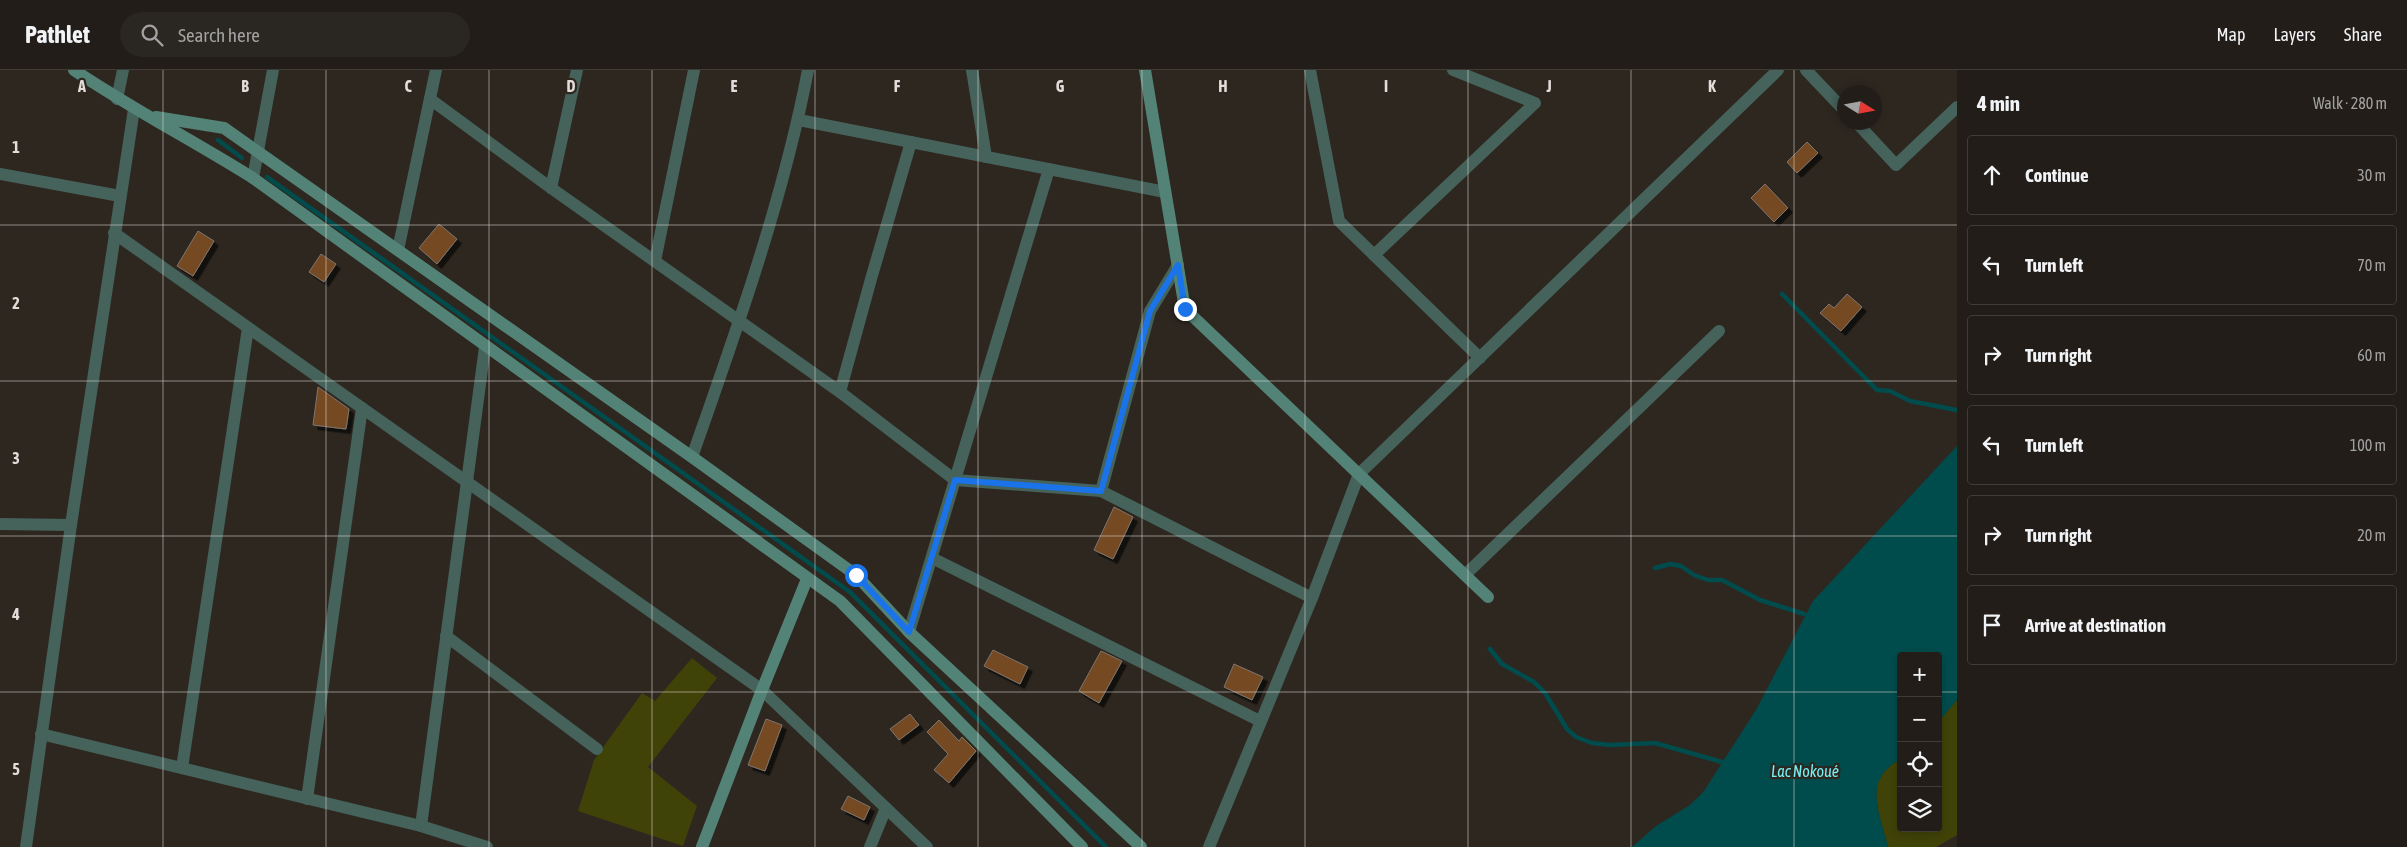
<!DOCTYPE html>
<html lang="en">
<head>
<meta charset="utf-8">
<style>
  :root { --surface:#221d18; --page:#2a2621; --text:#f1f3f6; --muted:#a2a2a2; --line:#3f3b37 }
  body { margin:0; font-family:"Asap Condensed",sans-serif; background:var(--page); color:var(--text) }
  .controls { position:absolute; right:15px; bottom:15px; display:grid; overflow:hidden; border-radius:5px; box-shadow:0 2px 8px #0003 }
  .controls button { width:45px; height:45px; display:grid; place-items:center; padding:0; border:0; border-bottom:1px solid var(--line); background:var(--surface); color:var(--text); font:25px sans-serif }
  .compass { position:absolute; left:1837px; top:15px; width:45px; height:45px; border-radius:50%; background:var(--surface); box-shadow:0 2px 8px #0003; rotate:101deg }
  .stop { position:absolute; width:15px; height:15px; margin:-11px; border:4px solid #1a73e8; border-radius:50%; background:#fff }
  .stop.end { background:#1a73e8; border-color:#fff; box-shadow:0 1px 5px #0008 }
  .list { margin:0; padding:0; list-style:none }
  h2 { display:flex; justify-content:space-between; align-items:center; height:65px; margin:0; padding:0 20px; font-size:21px }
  h2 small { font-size:16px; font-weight:400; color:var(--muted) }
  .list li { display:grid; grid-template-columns:32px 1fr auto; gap:15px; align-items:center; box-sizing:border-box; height:80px; margin:0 10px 10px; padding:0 10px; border:1px solid var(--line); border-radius:5px }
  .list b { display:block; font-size:19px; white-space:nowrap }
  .list em { font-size:16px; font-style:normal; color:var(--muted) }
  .icon { flex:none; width:28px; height:28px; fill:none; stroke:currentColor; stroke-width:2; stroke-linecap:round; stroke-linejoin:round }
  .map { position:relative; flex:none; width:1957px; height:777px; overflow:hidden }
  header { display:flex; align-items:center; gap:30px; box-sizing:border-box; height:70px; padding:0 25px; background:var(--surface); border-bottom:1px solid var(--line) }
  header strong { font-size:24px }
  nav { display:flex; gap:28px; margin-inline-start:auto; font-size:18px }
  .search { width:350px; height:45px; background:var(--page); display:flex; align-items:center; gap:12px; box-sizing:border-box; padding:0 18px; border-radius:28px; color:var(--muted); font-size:19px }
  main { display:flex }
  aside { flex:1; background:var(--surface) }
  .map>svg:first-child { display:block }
  .green { fill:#404308 }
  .water { fill:#004c4d }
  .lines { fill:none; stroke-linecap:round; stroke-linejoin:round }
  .stream { stroke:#004c4d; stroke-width:4.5 }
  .building { fill:#754821; stroke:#7f766f; filter:url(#shadow) }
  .street { stroke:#45625b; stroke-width:12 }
  .secondary { stroke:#538377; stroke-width:12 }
  .route { stroke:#1a73e8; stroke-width:6 }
  .grid { fill:none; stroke:#e2ddd9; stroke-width:1; stroke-opacity:0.55 }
  .labels { text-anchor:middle; stroke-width:4.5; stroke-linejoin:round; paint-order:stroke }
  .water-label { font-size:16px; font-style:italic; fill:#75f1f4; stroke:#2d2720 }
  .grid-label { font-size:16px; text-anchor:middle; font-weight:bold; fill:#e2ddd9; stroke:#2d2720; stroke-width:4.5; stroke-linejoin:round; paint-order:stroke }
</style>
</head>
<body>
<header>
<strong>Pathlet</strong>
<div class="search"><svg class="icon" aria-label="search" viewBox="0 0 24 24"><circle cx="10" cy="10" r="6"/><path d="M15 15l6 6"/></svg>Search here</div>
<nav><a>Map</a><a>Layers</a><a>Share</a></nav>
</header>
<main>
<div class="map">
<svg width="1957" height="777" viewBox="0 0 1957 777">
  <defs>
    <filter id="shadow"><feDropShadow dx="4.5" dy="4.5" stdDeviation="0" flood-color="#0009"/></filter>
  </defs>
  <rect width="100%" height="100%" fill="#2d2720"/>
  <!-- green -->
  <g class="green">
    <path d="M692,588L717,608L648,697L697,736L683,776L578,741L594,690L642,623L655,631Z"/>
    <path d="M1957,630V765L1936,777H1888C1880,743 1861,709 1901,689V758H1938V652Z"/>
  </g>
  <!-- water -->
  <path class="water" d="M1957,376V630L1938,652V586H1901V689C1861,710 1880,743 1888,777H1632L1656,756L1690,735L1704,721L1756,640L1813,531Z"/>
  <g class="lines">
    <!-- stream -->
    <g class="stream">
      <path d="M218,70L242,88"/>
      <path d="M267,107L850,522L1106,777"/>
      <path d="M1782,224L1877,320L1890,321L1910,331L1957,340"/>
      <path d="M1655,498L1670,494L1681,496L1694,505L1708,510H1722L1760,530L1804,544"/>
      <path d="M1490,579L1502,594L1534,612L1545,623L1567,659L1576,667L1592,673L1610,675L1655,673L1722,692"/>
    </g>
  </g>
  <!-- building -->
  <g class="building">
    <path d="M1807,72L1818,83L1797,103L1787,92Z"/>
    <path d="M1765,114L1788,138L1774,152L1751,128Z"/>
    <path d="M439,154L457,169L437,194L419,178Z"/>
    <path d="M198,161L214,171L193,206L177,196Z"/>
    <path d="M321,184L336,194L324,212L309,202Z"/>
    <path d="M1847,224L1862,237L1841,261L1820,243L1829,234L1834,238Z"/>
    <path d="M318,317L349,339L346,359L313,355Z"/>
    <path d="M1114,437L1133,447L1113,489L1094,480Z"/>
    <path d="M993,580L1028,597L1020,614L984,596Z"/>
    <path d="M1101,581L1122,591L1099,633L1079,621Z"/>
    <path d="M1234,594L1263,607L1252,630L1224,617Z"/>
    <path d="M910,644L919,655L899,670L890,659Z"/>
    <path d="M766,649L782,655L765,701L748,695Z"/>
    <path d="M939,650L959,671L962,667L976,681L949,713L934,700L948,684L927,662Z"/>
    <path d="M848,726L870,737L864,750L841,739Z"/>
  </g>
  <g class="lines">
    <!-- street -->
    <g class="street">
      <path d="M972,0L986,87"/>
      <path d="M1310,0L1339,151L1480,288"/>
      <path d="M1806,0L1844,40"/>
      <path d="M117,29L123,0"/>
      <path d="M430,29L551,118L840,322L955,410L1101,421L1312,528"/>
      <path d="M799,50L1165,122"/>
      <path d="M1856,52L1896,95L1957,37"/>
      <path d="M0,104L120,126"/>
      <path d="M253,108L273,0"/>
      <path d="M551,118L577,0"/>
      <path d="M114,163L762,620L927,777"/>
      <path d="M398,180L436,0"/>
      <path d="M1374,185L1535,33L1453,0"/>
      <path d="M655,191L694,0"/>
      <path d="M840,322L871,209L911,72"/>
      <path d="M692,387C736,262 783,130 808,0"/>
      <path d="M1101,421L1150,241L1178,195"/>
      <path d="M0,454L71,455"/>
      <path d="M932,488L1260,651"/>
      <path d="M1465,505L1719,261"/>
      <path d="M909,562L1049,99"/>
      <path d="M446,566L597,679"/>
      <path d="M41,664L421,756L487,777"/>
      <path d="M182,698L248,258"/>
      <path d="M307,729L362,338"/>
      <path d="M421,756L485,277"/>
      <path d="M26,777L71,455L134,39"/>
      <path d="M870,777L886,738"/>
      <path d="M1209,777L1312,528L1359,404L1778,0"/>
    </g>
    <!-- secondary -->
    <g class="secondary">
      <path d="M74,0C132,39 194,71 253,108L840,531L1082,777"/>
      <path d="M1145,0L1185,239L1488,527"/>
      <path d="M156,47L224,58L692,387L856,505L909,562L1141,777"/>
      <path d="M702,777L762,620L807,509"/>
    </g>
  </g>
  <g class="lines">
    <!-- route -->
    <path class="route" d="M856,505L909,562L955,410L1101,421L1150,241L1178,195L1185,239"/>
  </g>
  <!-- grid -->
  <path class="grid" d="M163,0V777M326,0V777M489,0V777M652,0V777M815,0V777M978,0V777M1142,0V777M1305,0V777M1468,0V777M1631,0V777M1794,0V777M0,155H1957M0,311H1957M0,466H1957M0,622H1901M1938,622H1957"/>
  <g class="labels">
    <!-- water labels -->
    <g class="water-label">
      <text x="1805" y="707">Lac Nokoué</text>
    </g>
  </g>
  <g class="grid-label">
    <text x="82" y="22">A</text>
    <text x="245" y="22">B</text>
    <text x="408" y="22">C</text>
    <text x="571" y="22">D</text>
    <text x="734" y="22">E</text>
    <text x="897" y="22">F</text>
    <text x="1060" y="22">G</text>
    <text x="1223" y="22">H</text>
    <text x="1386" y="22">I</text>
    <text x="1549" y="22">J</text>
    <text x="1712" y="22">K</text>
    <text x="16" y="83">1</text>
    <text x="16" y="239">2</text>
    <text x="16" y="394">3</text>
    <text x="16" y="550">4</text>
    <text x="16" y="705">5</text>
  </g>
</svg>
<div class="controls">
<button>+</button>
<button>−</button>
<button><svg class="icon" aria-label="locate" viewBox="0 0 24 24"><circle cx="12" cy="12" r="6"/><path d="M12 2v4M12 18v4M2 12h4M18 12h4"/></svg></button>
<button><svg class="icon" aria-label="layers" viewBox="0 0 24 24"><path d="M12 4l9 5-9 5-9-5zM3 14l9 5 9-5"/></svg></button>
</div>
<svg class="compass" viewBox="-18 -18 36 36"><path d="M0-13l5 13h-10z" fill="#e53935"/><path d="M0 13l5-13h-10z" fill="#a2a2a2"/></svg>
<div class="stop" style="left:856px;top:505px"></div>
<div class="stop end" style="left:1185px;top:239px"></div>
</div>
<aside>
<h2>4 min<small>Walk · 280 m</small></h2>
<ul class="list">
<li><svg class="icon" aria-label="ahead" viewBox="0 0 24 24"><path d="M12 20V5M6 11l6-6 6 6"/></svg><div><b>Continue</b></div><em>30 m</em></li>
<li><svg class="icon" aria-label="left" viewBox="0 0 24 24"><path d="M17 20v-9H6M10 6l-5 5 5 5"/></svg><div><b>Turn left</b></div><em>70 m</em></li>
<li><svg class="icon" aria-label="right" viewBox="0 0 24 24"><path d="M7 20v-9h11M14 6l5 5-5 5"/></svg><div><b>Turn right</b></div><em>60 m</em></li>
<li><svg class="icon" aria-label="left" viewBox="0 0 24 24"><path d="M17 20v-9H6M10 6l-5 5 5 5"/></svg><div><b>Turn left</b></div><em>100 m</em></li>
<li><svg class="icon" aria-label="right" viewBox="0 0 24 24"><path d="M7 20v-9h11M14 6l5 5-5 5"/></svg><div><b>Turn right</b></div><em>20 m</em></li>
<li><svg class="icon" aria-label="arrive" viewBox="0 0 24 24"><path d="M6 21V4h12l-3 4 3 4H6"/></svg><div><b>Arrive at destination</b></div></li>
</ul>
</aside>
</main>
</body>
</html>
